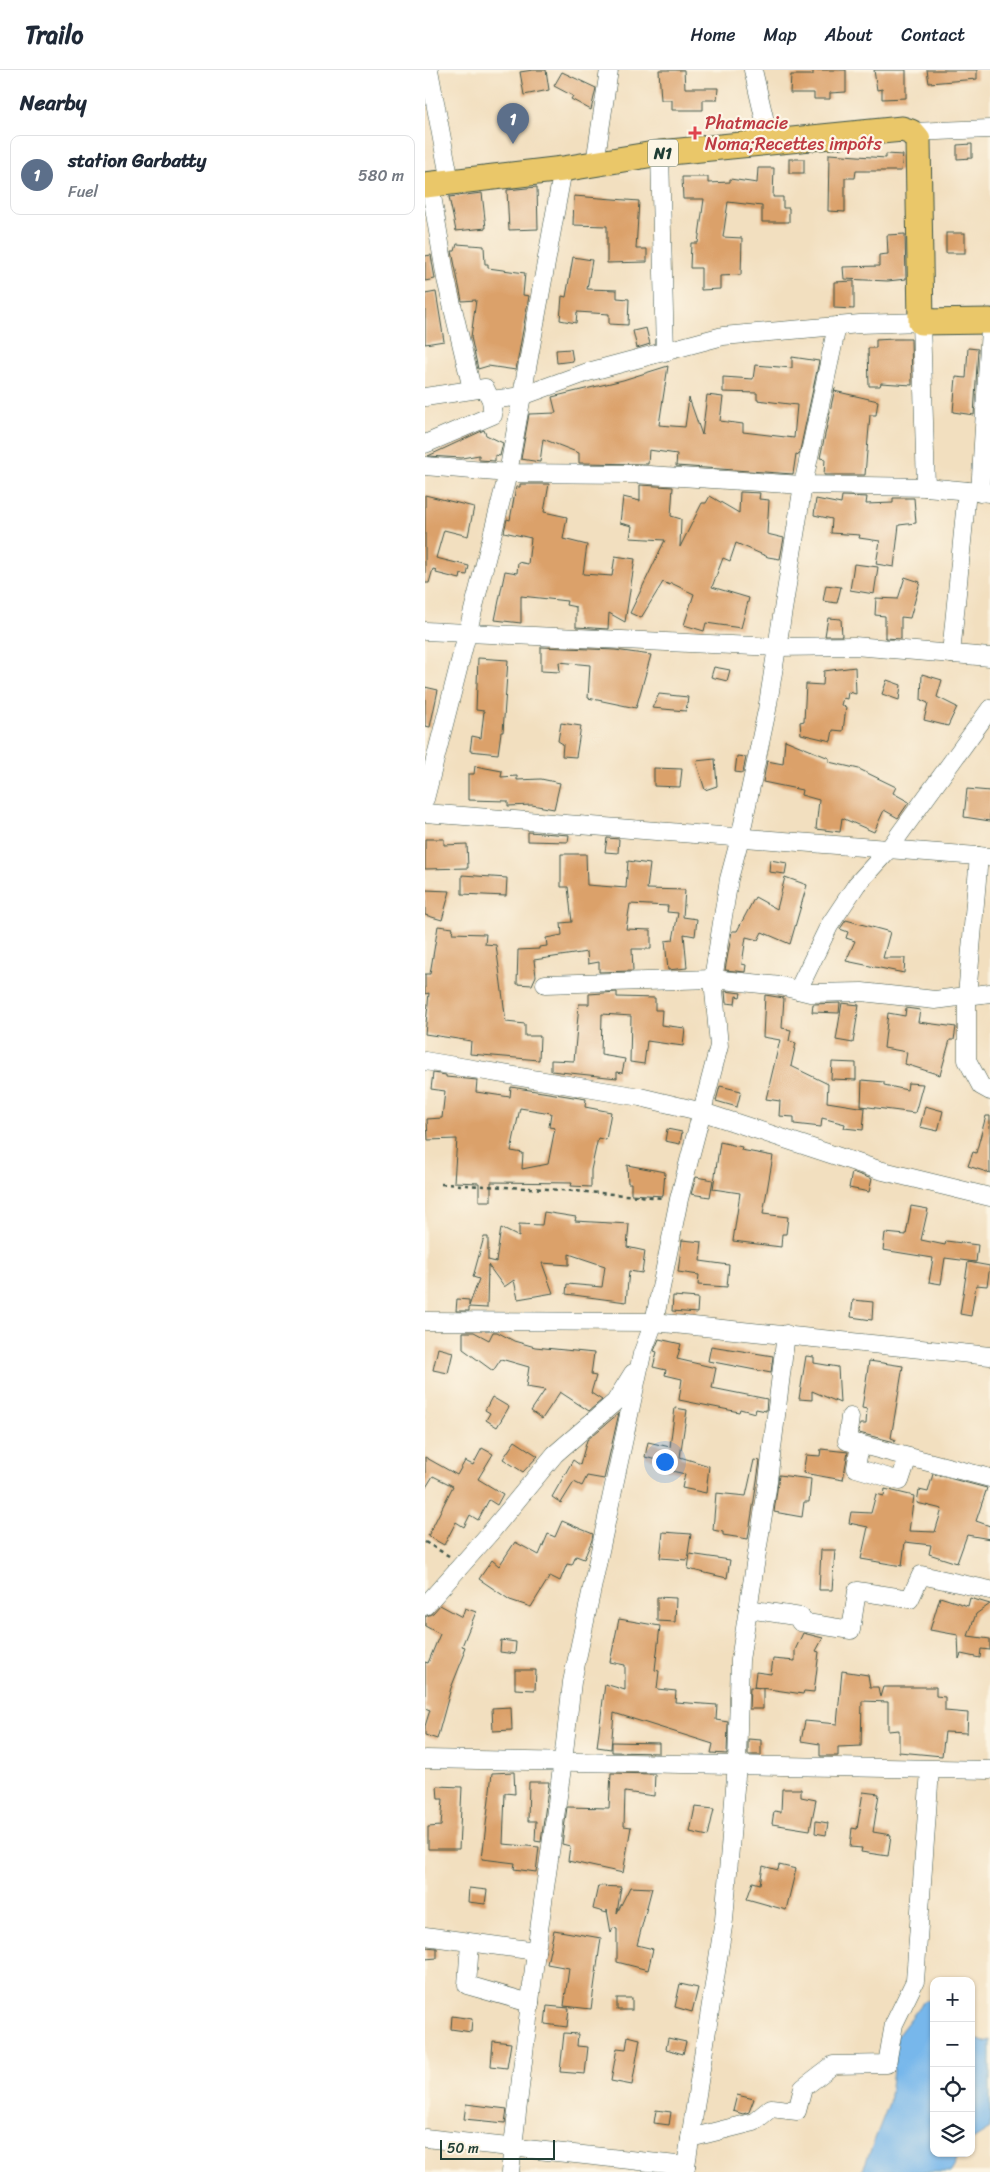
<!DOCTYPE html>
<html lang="en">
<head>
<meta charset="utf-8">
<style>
  :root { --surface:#fff; --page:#f6f6f7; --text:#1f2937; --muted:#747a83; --line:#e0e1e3; --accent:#1f6fb2 }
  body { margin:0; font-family:Sriracha,sans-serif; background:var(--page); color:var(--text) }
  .controls { position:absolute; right:15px; bottom:15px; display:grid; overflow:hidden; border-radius:10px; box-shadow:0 1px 4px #0004 }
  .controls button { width:45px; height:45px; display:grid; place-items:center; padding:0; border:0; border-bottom:1px solid var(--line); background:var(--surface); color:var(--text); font:25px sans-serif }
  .scale { position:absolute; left:15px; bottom:12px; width:115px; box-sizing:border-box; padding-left:5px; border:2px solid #1f3d34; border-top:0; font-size:14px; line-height:18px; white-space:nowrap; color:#1f3d34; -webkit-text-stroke:4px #fcf5e5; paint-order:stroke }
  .you { position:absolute; left:239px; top:1391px; width:18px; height:18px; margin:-12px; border:4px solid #fff; border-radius:50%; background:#1a73e8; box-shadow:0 0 0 8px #1a73e833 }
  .badge { display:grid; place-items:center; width:32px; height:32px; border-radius:50%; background:var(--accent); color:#fff; font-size:16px; font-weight:700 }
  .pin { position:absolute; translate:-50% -41px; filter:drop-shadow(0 1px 2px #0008) }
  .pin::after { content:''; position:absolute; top:26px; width:18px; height:15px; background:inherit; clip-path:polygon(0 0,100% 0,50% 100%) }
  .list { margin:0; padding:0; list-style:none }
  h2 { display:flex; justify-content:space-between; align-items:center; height:65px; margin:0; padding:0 20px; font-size:21px }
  h2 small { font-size:16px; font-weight:400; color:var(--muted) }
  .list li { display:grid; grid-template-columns:32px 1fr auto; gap:15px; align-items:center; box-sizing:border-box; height:80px; margin:0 10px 10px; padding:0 10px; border:1px solid var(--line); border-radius:10px }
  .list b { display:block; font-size:19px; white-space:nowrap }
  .list p { margin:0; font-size:16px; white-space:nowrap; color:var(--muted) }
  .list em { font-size:16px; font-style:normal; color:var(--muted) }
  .icon { flex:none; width:28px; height:28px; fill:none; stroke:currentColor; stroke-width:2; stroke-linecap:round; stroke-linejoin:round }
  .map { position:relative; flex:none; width:565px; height:2102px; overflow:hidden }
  header { display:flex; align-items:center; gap:30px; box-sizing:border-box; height:70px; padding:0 25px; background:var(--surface); border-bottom:1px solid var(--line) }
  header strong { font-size:24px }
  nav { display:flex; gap:28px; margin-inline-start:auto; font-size:18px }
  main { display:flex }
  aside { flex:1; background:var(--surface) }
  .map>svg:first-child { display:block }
  .water { fill:#77b7eb; stroke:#4b7a90 }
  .building { fill:#dba16b; fill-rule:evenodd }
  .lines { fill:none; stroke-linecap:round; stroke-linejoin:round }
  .minor-casing { stroke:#3f5549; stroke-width:19 }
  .highway-casing { stroke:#3f5549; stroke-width:27 }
  .path { stroke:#3f5549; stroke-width:2.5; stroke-dasharray:4 4; stroke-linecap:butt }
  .minor { stroke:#fff; stroke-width:18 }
  .highway { stroke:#eac769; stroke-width:25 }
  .health-dot { fill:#e0444e; stroke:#fcf5e5; stroke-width:2 }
  .labels { text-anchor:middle; stroke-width:4.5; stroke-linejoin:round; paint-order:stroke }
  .shield { fill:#fcf5e5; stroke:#617469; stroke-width:1 }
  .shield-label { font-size:16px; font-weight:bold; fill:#1f3d34 }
  .health-label { font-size:18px; fill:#be3a42; stroke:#fcf5e5; text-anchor:start }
</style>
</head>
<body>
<header>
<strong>Trailo</strong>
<nav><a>Home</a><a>Map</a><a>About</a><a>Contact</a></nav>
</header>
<main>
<aside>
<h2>Nearby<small></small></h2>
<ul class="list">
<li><span class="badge" style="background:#5c6f8a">1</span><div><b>station Garbatty</b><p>Fuel</p></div><em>580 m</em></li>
</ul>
</aside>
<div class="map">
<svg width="565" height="2102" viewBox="0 0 565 2102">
  <rect width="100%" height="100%" fill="#fcf5e5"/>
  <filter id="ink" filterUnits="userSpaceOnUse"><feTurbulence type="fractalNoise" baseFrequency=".02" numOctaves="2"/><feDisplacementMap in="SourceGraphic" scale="10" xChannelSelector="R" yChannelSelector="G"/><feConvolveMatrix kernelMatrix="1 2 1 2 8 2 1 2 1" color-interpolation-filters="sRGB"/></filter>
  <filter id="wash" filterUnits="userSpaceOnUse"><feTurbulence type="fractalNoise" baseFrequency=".0096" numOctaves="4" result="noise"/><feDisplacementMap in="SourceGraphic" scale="20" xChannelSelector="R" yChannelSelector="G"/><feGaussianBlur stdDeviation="1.12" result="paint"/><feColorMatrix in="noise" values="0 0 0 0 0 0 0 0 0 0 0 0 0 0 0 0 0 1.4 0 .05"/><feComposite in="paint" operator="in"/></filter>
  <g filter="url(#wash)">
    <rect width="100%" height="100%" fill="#f2dfbf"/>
    <!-- water -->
    <g class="water">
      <path d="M509,1928V2083H535L526,2102H437L464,2033L472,1966L499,1931Z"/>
      <path d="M546,1967L559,1972L565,1970V2059L546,2071Z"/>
    </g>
    <g id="blocks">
      <!-- building -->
      <g class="building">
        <path d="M108,0H121L124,20L99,25L95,2Z"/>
        <path d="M234,0H259L260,18H293L292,30H278V40H247V30H236Z"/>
        <path d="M388,0H421V22L405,23V29H389V23H365L366,5H388Z"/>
        <path d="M449,0H481V28L457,29V19L452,20Z"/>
        <path d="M502,0H552V9L504,13Z"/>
        <path d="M137,2L171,18L166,40L146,29L148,26L129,16Z"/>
        <path d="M547,74V88L532,89V75Z"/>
        <path d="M404,84L461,88V84L478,85L476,101H431L430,108H420V142L403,141Z"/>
        <rect x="364" y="89" width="15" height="14"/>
        <path d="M333,98H349L348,127H358V138H364V152H337V136L303,132L298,167L317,168L316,205L295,206V219L276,220V198H265L266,173H273L279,129H258L257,107H283V113L305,112V109L332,113Z"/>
        <path d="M112,117L113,159L84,160L82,120Z"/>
        <path d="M57,123L61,158L31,161L24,127Z"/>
        <path d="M149,126L214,131L211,179H222V192L182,193V156L148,155Z"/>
        <rect x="521" y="163" width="19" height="20"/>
        <path d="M480,164L481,209L463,211L419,209L418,197L454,196V185L463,184L462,165Z"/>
        <path d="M32,174L59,176L60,194H63V198L100,203L98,225L104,226L91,300L63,296L53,299L46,267L51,230L37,231L27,181H30Z"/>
        <path d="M6,185L10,209L0,211V186Z"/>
        <path d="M148,187L167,190L162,219L192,220V228L204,229L203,255L184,254V244L152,242L151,253L135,250L137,226L141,227Z"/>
        <path d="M429,211V239L409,238V212Z"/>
        <path d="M11,222L19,271L0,274V224Z"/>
        <path d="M221,258L225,274L212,278L208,261Z"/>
        <path d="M469,269H486L487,315L456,313L455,316H444L443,278H451V270Z"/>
        <path d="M543,278L553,279L549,345L528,342L531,307L541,308Z"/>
        <path d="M146,279L148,291L132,293L131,280Z"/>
        <path d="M367,287L394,291L374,385L371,384L368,404L251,396L252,384L224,380L223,394L154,393V383L118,369L115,392L96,389L104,344L131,343L127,327L198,310L243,296L234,355L260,357L264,328L277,365L282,325L298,327L295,351L318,354V362L369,368L372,335L332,330V323L298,322V307L328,309L330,295L367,298Z"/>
        <path d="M410,318L409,321L453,331L451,345H445L440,405H399L400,389L395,388Z"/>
        <path d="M59,360L61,365L78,373L75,386L70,385V391L54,390V385L37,388L3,386Z"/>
        <path d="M95,414H124L119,442L142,447L138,469L162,475L158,504L187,506L190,486L210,489L200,552L184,543L183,559L151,557V537L141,535L142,531L96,526V553L70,550L80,501L92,503L93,492L103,494L106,468L79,462L82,449L85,450L91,417H95Z"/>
        <path d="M215,415L248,417L246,446L256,449L255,477L277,433H281L285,426L314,443L315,422L335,423L334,429L344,430L342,464L359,468L355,489L343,487L311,473L305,491L298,488L287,517L324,528L316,558L281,553L279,561L259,555L269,524L246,513L245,515L238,512L216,548L205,543L240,470L205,468L207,456L195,453L198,427L215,431Z"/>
        <path d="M0,425L49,437L43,466L19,460L11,488L44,496L42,505L36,504L35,509L11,503L12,500L8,499L4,513H0Z"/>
        <path d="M417,426L442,427L441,434L468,433V428H489L491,453L474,455L469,497L451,494L455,471L434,468L435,465L406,463L407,449L389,445L391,429L416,434Z"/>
        <path d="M429,494L453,497L449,524L425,520Z"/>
        <path d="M480,507L495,512L485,548L476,547V569L460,568V546L450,545L451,528L473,529Z"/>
        <path d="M401,515L416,517L412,533L398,531Z"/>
        <path d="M403,548L416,549L417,566H400Z"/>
        <path d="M116,577L190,580L226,585L211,638L163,628L165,595L134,592L135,602L116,601Z"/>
        <path d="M53,588L83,590L78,662H76L73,684L45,681L47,666L56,668L59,641L51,640Z"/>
        <path d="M289,597L305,600L302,611L286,607Z"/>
        <path d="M430,597L431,624L423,622L422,629L418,628L416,635L421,637L418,661L408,660L406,671L376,664L375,652L379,651L381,614L398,615L399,601Z"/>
        <path d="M497,604L517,610L512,627L532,637L523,656L499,650L503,633L496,630Z"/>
        <path d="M462,610L476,615L474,630L457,624Z"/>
        <path d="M0,617L13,620L5,657L0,656Z"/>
        <path d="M234,624L263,627L261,641L227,638Z"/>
        <path d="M136,653L156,656L151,687L137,686L138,674L133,671Z"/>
        <path d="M360,670L404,688V692L434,699L471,717L468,723L484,732L473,748L459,740L449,762L417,748L415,762L391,759L394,730L376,725L377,720L338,712L342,691L358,694Z"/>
        <path d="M312,686L321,687L318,703L310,702Z"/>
        <path d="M290,689L292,716L280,720L271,691Z"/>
        <path d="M50,696L77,701L76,707L92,706V710L116,709L135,713L129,739L107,735L83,736V731L43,730V704H49Z"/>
        <path d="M229,698L257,699L255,717L229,716Z"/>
        <path d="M542,719L565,721V751L539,747Z"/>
        <path d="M103,762L144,765L143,772L103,771Z"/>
        <path d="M182,768L194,769L193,783L180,782Z"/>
        <path d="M0,769H19V775L42,774L43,798L0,799Z"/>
        <path d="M136,784H161L162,815L201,818L203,791L225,794L222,819L260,820L258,847L272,849L270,866L259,864L262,898L243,900L240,871L248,870L253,843L242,842L243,836L205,834L201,859L226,860V879H207L208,901L174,902V892L163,894L162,882L109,890L111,906L107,915L92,914L93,880L114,879V877L122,876L121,868L137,865L136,853L147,852L143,817H136Z"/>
        <path d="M345,790L362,793L360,804L344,802Z"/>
        <path d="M37,805L82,808L81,826L37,824Z"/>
        <path d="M360,807L382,815L365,874L337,862L333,870L321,867L317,894L321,895L320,902L300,900L307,861H312L330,827L352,839Z"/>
        <path d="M0,820L25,821L17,850L0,845Z"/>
        <path d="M421,850L465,862L458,888H480L479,903L421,891L430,871L421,868L423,862L415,859Z"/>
        <path d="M13,856L28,858L27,863L61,864L60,874L71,875L81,952L100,954V966H115L114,990L45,984L46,971L0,964L4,923L0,924V904H5Z"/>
        <path d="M300,921L316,923L315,927L311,926L310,934L301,933Z"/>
        <path d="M192,922V927L230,928V940H237L236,955L260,958L258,976L222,971L219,994L205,992L206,946L177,944L176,985L200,989L197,1003L192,1002V1008L126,1001V990L149,991L154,934H164V924Z"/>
        <path d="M340,925L359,928L357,958L366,960L364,971L371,973L366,996L403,1014L402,1032L440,1038L438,1060L419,1058L420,1054L397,1048L396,1057L369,1054V1047L354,1046L355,1031L341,1029L355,970L338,967Z"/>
        <path d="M415,933L414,943L387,942L388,934Z"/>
        <path d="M417,933L434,935L428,973L411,970Z"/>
        <path d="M481,938L495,940L493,952L531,957L529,970H525L515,1005L480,994L482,982L459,978L463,943L480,946Z"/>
        <path d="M407,992L431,993V1010L406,1009Z"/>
        <path d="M8,1003L21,1005V1007L52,1010L51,1022L85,1027L86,1017L161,1029L160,1037L186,1042L181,1070L173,1068L166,1100V1117L146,1116L147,1113L66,1112V1131H54V1113L29,1112L32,1069L3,1070L2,1049L17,1048L20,1021L6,1019ZM95,1038L126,1043L124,1057L130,1058L123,1094L97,1099L98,1083L86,1081Z"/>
        <path d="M437,1010L459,1012V1015L482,1020L483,1013L498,1014L490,1043L436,1036Z"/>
        <path d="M295,1016L316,1021L312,1037L291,1031Z"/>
        <path d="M500,1036L518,1041L513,1061L495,1057Z"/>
        <path d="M561,1046H565V1103L543,1096L548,1082L551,1083Z"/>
        <path d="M242,1059L257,1062L255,1074L240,1071Z"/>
        <path d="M295,1072L317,1077L316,1080L348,1086L338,1144L363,1147L361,1164H357L356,1177L308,1171L315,1123L288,1119Z"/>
        <path d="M202,1095L240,1102L238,1126L206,1124V1113H203Z"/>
        <path d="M427,1102L447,1109L444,1122L424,1118Z"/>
        <path d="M271,1107L288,1110L285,1127L266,1124Z"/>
        <path d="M486,1136L503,1139L496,1170L520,1175L521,1171L553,1175L551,1192L520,1188L516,1214L504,1212L508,1188L458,1180L460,1163L481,1165Z"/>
        <path d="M119,1142L151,1147L150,1151L204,1154L202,1177L220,1181L217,1203L204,1201L201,1232L141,1224L142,1214L177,1217L180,1196L144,1184V1195L117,1193L128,1223L93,1229L89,1210L79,1217L63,1195L62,1238L44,1237V1241H31L32,1229L44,1230V1236L54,1209L48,1207L59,1167H63V1190L71,1192L76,1158L94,1167V1154L117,1155Z"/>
        <path d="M257,1170L277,1172L275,1191L304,1195L302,1217L273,1215L274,1205L253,1202Z"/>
        <path d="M543,1192L565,1196L562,1216L551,1215L546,1246L535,1244Z"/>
        <path d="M248,1226L273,1228L272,1243L247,1241Z"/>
        <path d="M428,1230L448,1232L447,1250L426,1247Z"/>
        <path d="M38,1262H49L64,1270L68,1262H72L89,1271L110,1277L169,1283L166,1305L171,1306L166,1323L177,1330L164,1341L135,1322L117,1349L106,1341L120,1320L101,1317L104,1297L76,1289L68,1301L38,1279Z"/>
        <path d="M234,1269L256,1274L252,1289L291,1298L287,1318L342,1329L341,1341L331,1339L330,1343L315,1339L314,1342L254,1330L257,1309L240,1305L241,1300L228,1297L232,1282L229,1281Z"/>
        <path d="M286,1276L348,1286L346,1303L283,1291Z"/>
        <path d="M13,1278L28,1282L23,1303L8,1300Z"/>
        <path d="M381,1286L389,1287V1293L413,1297L415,1333L387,1321V1330L374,1329Z"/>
        <path d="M444,1291L478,1296L466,1368L471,1370L470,1372L434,1363L435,1354H441L442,1339L437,1338Z"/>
        <path d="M67,1327L84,1337L72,1357L61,1350L65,1343L60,1340Z"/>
        <path d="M250,1338L262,1340L255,1387L284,1396L281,1423L257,1418L260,1404L234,1398L235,1391L220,1387L223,1372L245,1377Z"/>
        <path d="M194,1343L179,1409L162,1406L157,1416L149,1412L136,1433L127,1427L148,1390L155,1395L162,1370Z"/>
        <path d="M90,1371L113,1386L98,1402L78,1389Z"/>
        <path d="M57,1378L68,1384L53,1409L78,1424L72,1435L64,1430L53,1450L45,1445L39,1457L31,1452L19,1475L3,1466L28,1416L8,1406L0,1419V1387L32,1405L40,1391L48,1395Z"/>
        <path d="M396,1379L423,1382L418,1410L378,1403L381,1385L395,1386Z"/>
        <path d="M329,1390L335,1391L323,1469L298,1465V1462L288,1460L291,1423L321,1426Z"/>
        <path d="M508,1404L562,1418L551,1451L565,1456V1469L542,1465L532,1493L504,1484L506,1475L480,1472L477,1496L436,1489L443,1457L424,1453L426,1442L446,1443L451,1424L459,1426L460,1419L489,1426L484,1461L510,1462L517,1439L492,1433L494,1420L503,1422Z"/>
        <path d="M354,1405L386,1409L384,1432H379L377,1447L349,1442Z"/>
        <path d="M137,1451L168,1464L167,1470L159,1489L151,1486L147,1495L142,1494L135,1511L125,1506L106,1537L85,1530L54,1509L67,1490L74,1496L90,1472L114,1485L123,1464L130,1467Z"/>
        <path d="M238,1462L266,1464L262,1490L235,1488Z"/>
        <path d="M396,1480H410L407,1520H394Z"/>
        <path d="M265,1484L305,1490L302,1508L263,1499Z"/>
        <path d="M232,1527L251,1528L250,1552L232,1551Z"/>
        <path d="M515,1527L543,1536L545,1528L565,1534L551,1544L543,1566L565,1569V1580L556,1579L555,1588L536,1584L534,1589L533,1565L505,1560Z"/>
        <path d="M15,1535L37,1547L40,1538L51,1542L37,1576L40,1577L38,1582L40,1583L26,1618L12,1669L0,1665V1656L5,1640L0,1638V1592L3,1593L15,1564L0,1556V1547L8,1543Z"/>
        <path d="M194,1549L235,1556L230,1600L234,1601L232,1619L251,1621L250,1632L292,1635L291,1650L303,1652L302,1684L286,1683L288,1674L189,1643L186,1679L172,1677L180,1614L200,1620V1595L185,1592Z"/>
        <path d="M378,1563L398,1568L391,1581L394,1582L389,1622L379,1621L378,1624L329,1617L331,1602L346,1604L348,1589L370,1591V1580Z"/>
        <path d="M76,1570L91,1572L90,1584L75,1582Z"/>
        <path d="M90,1600H111L110,1620L90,1619Z"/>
        <path d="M417,1601L443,1605L445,1617H453L455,1627L458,1617H511V1626L520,1627V1641L543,1643L542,1663L520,1662L517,1686L474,1682V1660L463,1661V1632L437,1631L436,1676L413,1677V1686H395V1674L376,1671L380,1651L412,1654Z"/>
        <path d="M325,1617L338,1618V1639H324Z"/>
        <path d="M86,1637L87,1660L68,1661L67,1638Z"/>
        <path d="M323,1669L336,1670V1685H323Z"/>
        <path d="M187,1672L234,1673V1683L187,1682Z"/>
        <path d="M89,1702L90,1724L80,1723L78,1774L114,1777L111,1802L89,1799L90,1793L57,1789L67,1703Z"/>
        <path d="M186,1703L230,1704L229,1726L200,1722L199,1756L206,1757L198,1803L143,1791L145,1776L137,1774L142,1737L184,1738Z"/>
        <path d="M104,1712H124L116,1772L110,1771L111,1751H103Z"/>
        <path d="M12,1716L37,1717L34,1779H3V1757L16,1756L18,1729H13Z"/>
        <path d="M357,1719H376V1727L391,1730L385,1760L347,1754L349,1741L356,1742Z"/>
        <path d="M438,1722L454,1724L448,1762L466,1765L463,1786L436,1782L437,1778L425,1777L427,1758L432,1759Z"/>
        <path d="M270,1737L289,1739L283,1766L265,1762Z"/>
        <path d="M391,1751L403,1753L401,1765L390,1763Z"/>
        <path d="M354,1795L371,1799L361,1840L322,1829L328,1812L335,1814L338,1796L353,1800Z"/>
        <path d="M173,1816L196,1817L192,1843L205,1817L227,1818L212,1875L228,1879L223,1900L192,1892V1859L188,1858L186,1863L182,1840V1843L168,1839Z"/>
        <path d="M44,1818L62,1820L60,1834L43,1832Z"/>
        <path d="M129,1860L176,1868L166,1939L139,1936L144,1898L122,1894Z"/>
        <path d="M0,1877L12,1878V1888L0,1889Z"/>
        <path d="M255,1914L273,1918L267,1942L250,1937Z"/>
        <rect x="192" y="1928" width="15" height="12"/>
        <path d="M122,1936L144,1938L142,1957L120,1954Z"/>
        <path d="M27,1946L47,1949L46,1962L26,1959Z"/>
        <path d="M139,1963L153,1964L152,1976L163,1977L160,2004L135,2002Z"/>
        <path d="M203,1966L215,1969L207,2015L186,2011L192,1978L201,1979Z"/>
        <path d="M243,1968L261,1972L258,1984L241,1979Z"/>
        <path d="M68,1971L86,1973L82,1998L66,1996Z"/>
        <path d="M312,2025L329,2029L324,2042L318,2044L308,2041Z"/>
        <path d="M41,2034L82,2039L80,2053L39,2049Z"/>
        <path d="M231,2040L246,2042L244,2055L229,2053Z"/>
      </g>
    </g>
  </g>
  <g filter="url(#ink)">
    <use href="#blocks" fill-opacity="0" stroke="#3f5549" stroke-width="1"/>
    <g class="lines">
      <!-- minor casing -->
      <g class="minor-casing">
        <g id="minor">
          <path d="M4,0L25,112"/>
          <path d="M328,0L345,73"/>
          <path d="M486,62L565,59"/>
          <path d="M235,83L240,283"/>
          <path d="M170,93L184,0"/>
          <path d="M5,114L21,209L47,319"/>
          <path d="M0,327L60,318L66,330L68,345L0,374"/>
          <path d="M66,330L97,326L163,302L298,266L435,254L496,252L501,417"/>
          <path d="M0,396L83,403L209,404L378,415L501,417L565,423"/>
          <path d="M555,423L565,259"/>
          <path d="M0,561L352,577L429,576L565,587"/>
          <path d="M526,584L542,421"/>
          <path d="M0,729L83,403L138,99"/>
          <path d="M0,743L565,787"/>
          <path d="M554,786L542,926V990L556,1016L565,1021"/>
          <path d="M120,914L288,909L356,916L385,923L437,922L510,930L565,923"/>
          <path d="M373,920L404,856L432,814L463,780L565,639"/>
          <path d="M0,991L215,1027L278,1042L454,1100L565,1127"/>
          <path d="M0,1251L229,1252L565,1286"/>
          <path d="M425,1347L422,1371L565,1408"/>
          <path d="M435,1374L431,1398L475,1411L483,1387"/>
          <path d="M0,1536L65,1463L130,1384L190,1332L208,1303"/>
          <path d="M323,1539L376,1547L375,1552L426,1560L432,1521L485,1529L496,1505L565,1520"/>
          <path d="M0,1689L565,1700"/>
          <path d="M0,1866L111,1881"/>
          <path d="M45,1873L42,1915L105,1933"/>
          <path d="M0,2068L261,2096"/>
          <path d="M265,2068L329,2052L346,2038L372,2041L378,2018L408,1995L462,1994L469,1954L490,1911L505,1700"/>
          <path d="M85,2102L111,1881L138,1691L147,1612L217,1284L229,1252L254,1129L294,976L288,909L304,809L315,768L342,640L378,415L412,256"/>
          <path d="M260,2102L299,1850L312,1694L315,1590L342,1419L361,1264"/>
        </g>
      </g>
      <!-- highway casing -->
      <g class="highway-casing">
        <path id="highway" d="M0,115L138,99L235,83L477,59L486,62L493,70L496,252L565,251"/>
      </g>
      <!-- path -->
      <g class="path">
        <path d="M16,1114L123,1119L239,1128"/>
        <path d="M0,1472L24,1486"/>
      </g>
      <!-- minor -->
      <use href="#minor" class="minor"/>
      <!-- highway -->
      <use href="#highway" class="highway"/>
    </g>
  </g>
  <!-- markers -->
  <path class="health-dot" d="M267.5 55.5h5v5h5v5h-5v5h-5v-5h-5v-5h5z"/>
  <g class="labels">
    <!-- shield labels -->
    <rect class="shield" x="223" y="69.5" width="30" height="27" rx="4"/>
    <g class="shield-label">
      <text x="238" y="89">N1</text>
    </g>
    <!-- health labels -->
    <g class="health-label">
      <text x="280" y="59">Phatmacie<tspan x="280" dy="21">Noma;Recettes impôts</tspan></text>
    </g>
  </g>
</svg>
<div class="controls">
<button>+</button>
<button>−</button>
<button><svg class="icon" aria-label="locate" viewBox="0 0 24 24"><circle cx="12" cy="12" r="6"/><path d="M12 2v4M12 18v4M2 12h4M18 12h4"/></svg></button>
<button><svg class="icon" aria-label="layers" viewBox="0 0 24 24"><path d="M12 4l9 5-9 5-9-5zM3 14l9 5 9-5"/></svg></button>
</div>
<div class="scale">50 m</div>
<div class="you"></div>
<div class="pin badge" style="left:88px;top:74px;background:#5c6f8a">1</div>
</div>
</main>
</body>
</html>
